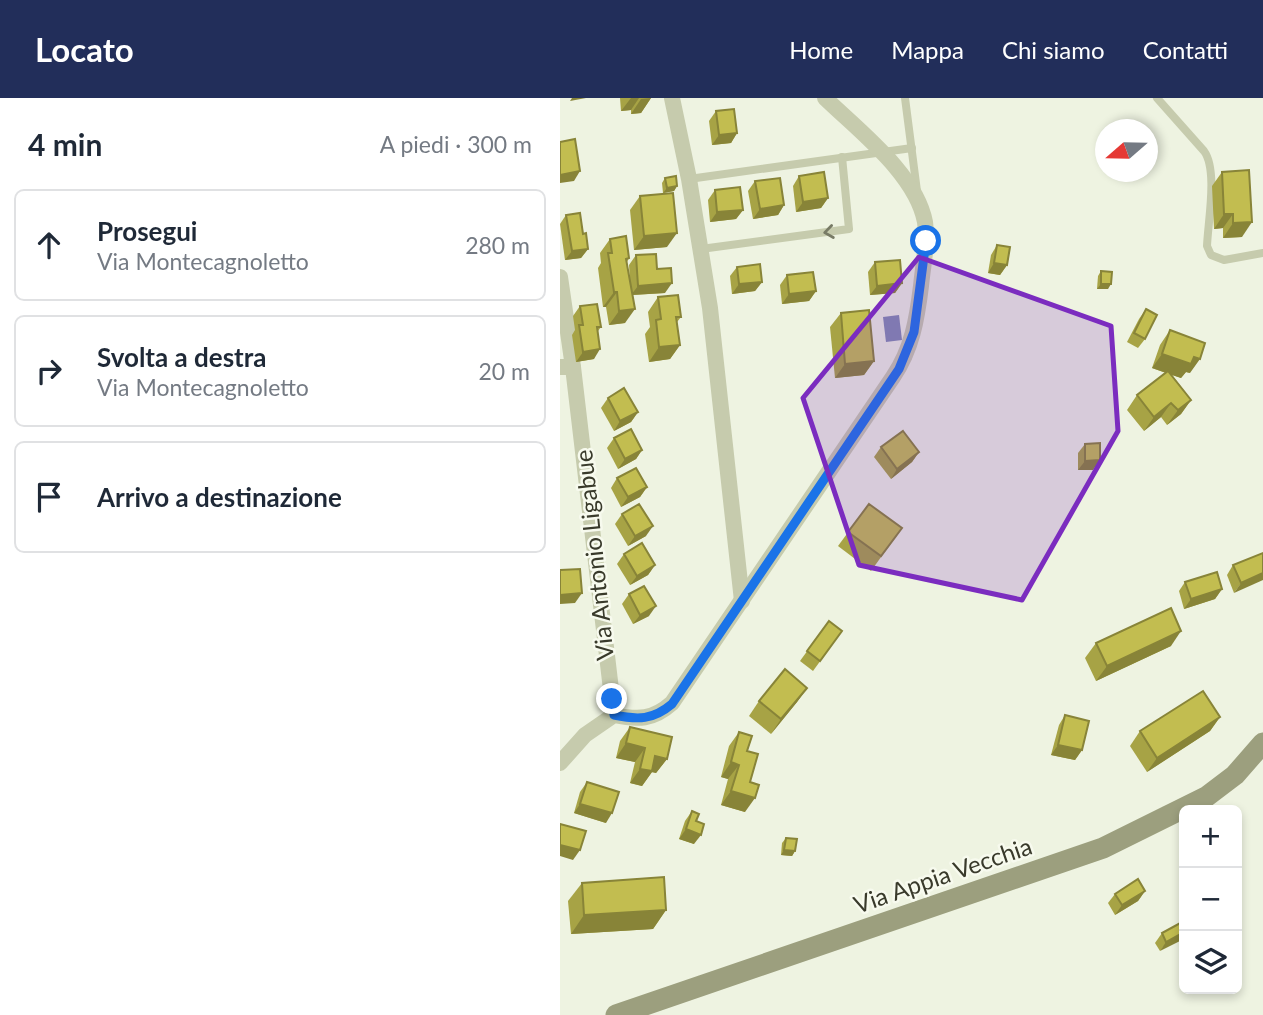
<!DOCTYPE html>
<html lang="it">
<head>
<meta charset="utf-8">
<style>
  :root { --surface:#fff; --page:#f6f6f7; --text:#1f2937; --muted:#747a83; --line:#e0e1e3; --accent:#222e5a }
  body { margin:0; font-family:Lato,sans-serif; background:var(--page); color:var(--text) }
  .controls { position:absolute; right:21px; bottom:21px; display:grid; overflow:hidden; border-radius:10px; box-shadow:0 4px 10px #0003 }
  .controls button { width:63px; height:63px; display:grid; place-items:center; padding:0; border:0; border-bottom:2px solid var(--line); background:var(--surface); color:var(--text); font:35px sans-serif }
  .compass { position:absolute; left:535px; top:21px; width:63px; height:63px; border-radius:50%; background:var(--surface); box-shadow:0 4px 10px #0003; rotate:250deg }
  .stop { position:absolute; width:21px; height:21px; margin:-16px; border:5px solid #1a73e8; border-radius:50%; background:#fff }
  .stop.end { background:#1a73e8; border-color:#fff; box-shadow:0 2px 7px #0008 }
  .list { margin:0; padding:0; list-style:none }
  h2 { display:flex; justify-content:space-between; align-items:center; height:91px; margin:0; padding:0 28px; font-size:30px }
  h2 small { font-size:23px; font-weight:400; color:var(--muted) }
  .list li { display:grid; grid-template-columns:46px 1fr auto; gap:21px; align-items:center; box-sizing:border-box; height:112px; margin:0 14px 14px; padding:0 14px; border:2px solid var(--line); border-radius:10px }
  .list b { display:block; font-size:26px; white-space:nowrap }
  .list p { margin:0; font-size:23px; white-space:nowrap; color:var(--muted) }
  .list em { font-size:23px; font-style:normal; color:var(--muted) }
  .icon { flex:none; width:38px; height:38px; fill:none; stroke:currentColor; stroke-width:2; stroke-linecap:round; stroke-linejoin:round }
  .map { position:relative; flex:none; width:703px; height:917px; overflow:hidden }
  header { display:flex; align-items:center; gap:42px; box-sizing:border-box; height:98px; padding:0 35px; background:var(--accent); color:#fff }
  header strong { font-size:33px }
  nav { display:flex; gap:38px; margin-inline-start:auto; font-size:24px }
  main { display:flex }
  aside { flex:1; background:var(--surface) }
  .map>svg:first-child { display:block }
  .water { fill:#818caf }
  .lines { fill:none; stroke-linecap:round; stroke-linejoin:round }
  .lane { stroke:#c6cbad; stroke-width:8 }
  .street { stroke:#c6cbad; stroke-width:16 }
  .secondary { stroke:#9c9f7e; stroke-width:21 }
  .wall { fill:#a7a345 }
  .shaded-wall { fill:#888438 }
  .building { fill:#c2bd50; stroke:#888438; stroke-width:2 }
  .oneway { stroke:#787b66 }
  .route { stroke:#1a73e8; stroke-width:9 }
  .marked { fill:#7b2cbf; fill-opacity:0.2; stroke:#7b2cbf; stroke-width:5; stroke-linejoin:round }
  .labels { text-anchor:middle; stroke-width:5; stroke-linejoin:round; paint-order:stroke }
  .street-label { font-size:24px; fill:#393a2b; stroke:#f7faee }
</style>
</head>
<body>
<header>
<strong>Locato</strong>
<nav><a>Home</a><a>Mappa</a><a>Chi siamo</a><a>Contatti</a></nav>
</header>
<main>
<aside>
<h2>4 min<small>A piedi · 300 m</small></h2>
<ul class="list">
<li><svg class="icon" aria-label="ahead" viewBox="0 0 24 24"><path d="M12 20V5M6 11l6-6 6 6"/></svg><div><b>Prosegui</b><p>Via Montecagnoletto</p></div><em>280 m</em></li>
<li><svg class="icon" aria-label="right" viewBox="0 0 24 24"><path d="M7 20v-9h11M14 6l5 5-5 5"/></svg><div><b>Svolta a destra</b><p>Via Montecagnoletto</p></div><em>20 m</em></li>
<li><svg class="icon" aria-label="arrive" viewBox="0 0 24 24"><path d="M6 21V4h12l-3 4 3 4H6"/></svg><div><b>Arrivo a destinazione</b></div></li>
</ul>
</aside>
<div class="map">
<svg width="703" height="917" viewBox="0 0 703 917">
  <rect width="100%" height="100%" fill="#eef3e1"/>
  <!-- water -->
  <path class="water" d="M339,217L342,242L326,244L323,219Z"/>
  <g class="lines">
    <!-- lane -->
    <g class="lane">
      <path d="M345,0L357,93"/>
      <path d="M597,0L644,53C658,72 648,123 647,148L651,157L664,162L703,155"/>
      <path d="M129,81L352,50"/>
      <path d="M141,151L289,131L282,59"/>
    </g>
    <!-- street -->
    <g class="street">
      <path d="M112,0L129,81L150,210L182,503"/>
      <path d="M0,179L13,269"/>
      <path d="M0,269H13L54,617"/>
      <path d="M0,665L25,637L54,617C78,622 93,622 112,605L333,279C352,251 357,221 361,188C363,167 368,145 365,124C356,76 299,33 265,0"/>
    </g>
    <!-- secondary -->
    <path class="secondary" d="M56,917L543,750L646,699L675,677L703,645"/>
  </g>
  <!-- wall -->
  <g class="wall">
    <path d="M60,0H91L81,15L71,16V12L61,13Z"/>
    <path d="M156,13L177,35L171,45L152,47L149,23Z"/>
    <path d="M662,74L682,139L663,140V130L654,131L652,88Z"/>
    <path d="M239,78L268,100L261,110L236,114L233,88Z"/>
    <path d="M105,80L117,88L114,93L103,95L102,85Z"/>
    <path d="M195,83L224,107L218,117L193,121L188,93Z"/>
    <path d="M155,92L183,112L176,121L150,124L148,102Z"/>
    <path d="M80,98L107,149L74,152L70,112Z"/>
    <path d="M6,117L23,136L28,151L21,160L5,162L0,126Z"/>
    <path d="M50,141L69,160L67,164L70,184L69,167L76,157L97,171L105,195L73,197L65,225L49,227L46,209H43L38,170L41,165L40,155Z"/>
    <path d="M437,147L447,167L440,177L428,175L431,157Z"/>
    <path d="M315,164L342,185L335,195L310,197L308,174Z"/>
    <path d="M177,169L202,184L195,193L172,196L170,178Z"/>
    <path d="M541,173L548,191H537L538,178Z"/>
    <path d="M227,177L256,193L249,203L222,206L220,187Z"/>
    <path d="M98,199L121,219L117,224L120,247L110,261L89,264L85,236L90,229L88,214Z"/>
    <path d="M20,208L41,229L38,233L34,261L16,264L12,237L15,232L13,218Z"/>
    <path d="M586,211L585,241L578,250L567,244L579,221Z"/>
    <path d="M281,215L314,263L304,277L275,280L270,229Z"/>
    <path d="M610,232L630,275L626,274L621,280L612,277L631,302L621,316L607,327L601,319L584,333L567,312L577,297L606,275L592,270L600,247Z"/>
    <path d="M48,300L78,314L71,324L54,333L41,310Z"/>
    <path d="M54,340L82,352L76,361L58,371L47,350Z"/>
    <path d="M525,346L533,372H518V355Z"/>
    <path d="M321,349L359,354L352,364L331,381L314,359Z"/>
    <path d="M57,380L87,389L80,399L61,409L51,390Z"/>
    <path d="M309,406L342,430L311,473L278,448Z"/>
    <path d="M62,416L86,438L68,448L55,426Z"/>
    <path d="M703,455L674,495L667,477L673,467Z"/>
    <path d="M64,456L95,467L88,477L70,487L57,466Z"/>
    <path d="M625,484L662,491L655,501L624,511L619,493Z"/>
    <path d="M69,496L89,518L73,526L62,506Z"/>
    <path d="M269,523L282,533L253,573L240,563Z"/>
    <path d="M536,545L611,548L536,583L525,560Z"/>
    <path d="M247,590L237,604L211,636L189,618L199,603Z"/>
    <path d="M505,617L522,652L515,662L491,657L499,627Z"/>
    <path d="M660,619L650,633L587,674L570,648L580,633Z"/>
    <path d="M70,629L107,661L96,675L92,674L82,688L70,685L75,664L56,660L60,643Z"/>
    <path d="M179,634L187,653L190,684L185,714L161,707L168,681L161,679L169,648Z"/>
    <path d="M27,684L46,725L14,715L20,694Z"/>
    <path d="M132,713L136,723L134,746L119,741L125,723Z"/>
    <path d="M226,740L235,753L232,758L221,757L222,745Z"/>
    <path d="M22,785L106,812L93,831L11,836L8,803Z"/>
    <path d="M585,793L578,803L555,817L548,805L555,796Z"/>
    <path d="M624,823L600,853L595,845L602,835Z"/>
  </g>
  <!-- shaded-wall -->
  <g class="shaded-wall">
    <path d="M12,0H26L10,3Z"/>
    <path d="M71,0H79L71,12L61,13Z"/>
    <path d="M91,0L81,15L71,16L81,1Z"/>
    <path d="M177,35L171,45L152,47L159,37Z"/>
    <path d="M20,73L14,83L0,85V77Z"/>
    <path d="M117,88L114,93L103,95L107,90Z"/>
    <path d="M268,100L261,110L236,114L243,104Z"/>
    <path d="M224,107L218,117L193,121L200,111Z"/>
    <path d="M183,112L176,121L150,124L157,114Z"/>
    <path d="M664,116H673L663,130L654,131Z"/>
    <path d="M692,124L682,139L663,140L673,125Z"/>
    <path d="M117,135L107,149L74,152L84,138Z"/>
    <path d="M28,151L21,160L5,162L12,153Z"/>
    <path d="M434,165L447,167L440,177L428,175Z"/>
    <path d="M202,184L195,193L172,196L179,186Z"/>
    <path d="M112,185L105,195L71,197L78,188Z"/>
    <path d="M342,185L335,195L310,197L317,188Z"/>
    <path d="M541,186H551L548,191H537Z"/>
    <path d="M256,193L249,203L222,206L229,196Z"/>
    <path d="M54,194H57L46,209H43Z"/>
    <path d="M75,211L65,225L49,227L59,213Z"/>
    <path d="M120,247L110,261L89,264L99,249Z"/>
    <path d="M40,251L34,261L16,264L23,254Z"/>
    <path d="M602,256L634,259L640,261L630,275L626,274L621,280L592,270Z"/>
    <path d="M314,263L304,277L275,280L285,266Z"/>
    <path d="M631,302L621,316L607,327L618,312Z"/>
    <path d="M611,305L601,319L584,333L594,319Z"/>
    <path d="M78,314L71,324L54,333L60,323Z"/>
    <path d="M82,352L76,361L58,371L65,361Z"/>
    <path d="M359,354L352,364L331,381L337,371Z"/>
    <path d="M540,362L533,372H518L525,363Z"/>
    <path d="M87,389L80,399L61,409L68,399Z"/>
    <path d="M93,428L86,438L68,448L75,438Z"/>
    <path d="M95,467L88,477L70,487L77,478Z"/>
    <path d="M703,475V482L674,495L681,485Z"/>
    <path d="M662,491L655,501L624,511L631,501Z"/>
    <path d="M22,495L15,505L0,506V497Z"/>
    <path d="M96,508L89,518L73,526L80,517Z"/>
    <path d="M621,533L611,548L536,583L547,568Z"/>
    <path d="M247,590L237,604L211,636L221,621Z"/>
    <path d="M660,619L650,633L587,674L597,660Z"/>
    <path d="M66,645L85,650L75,664L56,660Z"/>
    <path d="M498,647L522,652L515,662L491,657Z"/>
    <path d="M95,658L107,661L96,675L92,674L82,688L70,685L80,671Z"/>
    <path d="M171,664L179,667L168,681L161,679Z"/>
    <path d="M171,693L195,700L185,714L161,707Z"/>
    <path d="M20,706L52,715L46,725L14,715Z"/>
    <path d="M126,731L141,737L134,746L119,741Z"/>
    <path d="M0,747L20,752L13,762L0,758Z"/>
    <path d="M224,752L235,753L232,758L221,757Z"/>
    <path d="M585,793L578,803L555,817L562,807Z"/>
    <path d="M106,812L93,831L11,836L24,817Z"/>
    <path d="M624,834V841L600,853L606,844Z"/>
  </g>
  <!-- building -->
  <g class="building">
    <path d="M174,11L177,35L159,37L156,13Z"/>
    <path d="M15,41L20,73L0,77V44Z"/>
    <path d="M689,72L692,124L673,125V116H664L662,74Z"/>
    <path d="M264,74L268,100L243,104L239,78Z"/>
    <path d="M116,78L117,88L107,90L105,80Z"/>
    <path d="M220,80L224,107L200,111L195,83Z"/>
    <path d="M180,89L183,112L157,114L155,92Z"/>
    <path d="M113,95L117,135L84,138L80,98Z"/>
    <path d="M20,115L23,136L26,135L28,151L12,153L6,117Z"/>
    <path d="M66,138L69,160L66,161L75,211L59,213L57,194H54L48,155H52L50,141Z"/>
    <path d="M437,147L450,149L447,167L434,165Z"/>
    <path d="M96,156L97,171L111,170L112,185L78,188L76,157Z"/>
    <path d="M340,162L342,185L317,188L315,164Z"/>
    <path d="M200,166L202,184L179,186L177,169Z"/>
    <path d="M541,173L552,174L551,186H541Z"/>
    <path d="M253,174L256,193L229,196L227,177Z"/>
    <path d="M118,197L121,219H116L120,247L99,249L96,222L101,221L98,199Z"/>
    <path d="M37,206L41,229H37L40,251L23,254L19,227H23L20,208Z"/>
    <path d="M586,211L597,217L585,241L574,235Z"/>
    <path d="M309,212L314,263L285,266L281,215Z"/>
    <path d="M610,232L645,245L640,261L634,259L631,266L602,256Z"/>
    <path d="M608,273L631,302L618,312L611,305L594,319L577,297Z"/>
    <path d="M64,290L78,314L60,323L48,300Z"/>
    <path d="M71,331L82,352L65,361L54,340Z"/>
    <path d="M343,333L359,354L337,371L321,349Z"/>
    <path d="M540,345V362L525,363V346Z"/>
    <path d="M76,370L87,389L68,399L57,380Z"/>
    <path d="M79,406L93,428L75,438L62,416Z"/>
    <path d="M309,406L342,430L321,458L288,434Z"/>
    <path d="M82,445L95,467L77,478L64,456Z"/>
    <path d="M703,456V475L681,485L673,467L703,455Z"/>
    <path d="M20,471L22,495L0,497V472Z"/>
    <path d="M657,474L662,491L631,501L625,484Z"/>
    <path d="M84,488L96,508L80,517L69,496Z"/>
    <path d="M611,510L621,533L547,568L536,545Z"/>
    <path d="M269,523L282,533L260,563L247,553Z"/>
    <path d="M225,571L247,590L221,621L199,603Z"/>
    <path d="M643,593L660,619L597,660L580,633Z"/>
    <path d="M505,617L529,623L522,652L498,647Z"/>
    <path d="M70,629L112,639L107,661L95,658L92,673L80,671L85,650L66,645Z"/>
    <path d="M179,634L192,638L187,653L198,656L190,684L199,687L195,700L171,693L179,667L171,664Z"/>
    <path d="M27,684L59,694L52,715L20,706Z"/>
    <path d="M132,713L139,716L136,723L144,726L141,737L126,731Z"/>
    <path d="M0,726L26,733L20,752L0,747Z"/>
    <path d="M226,740L237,741L235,753L224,752Z"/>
    <path d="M104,779L106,812L24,817L22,785Z"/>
    <path d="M578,781L585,793L562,807L555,796Z"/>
    <path d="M624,823V834L606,844L602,835Z"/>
  </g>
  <!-- one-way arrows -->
  <defs><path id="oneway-chevron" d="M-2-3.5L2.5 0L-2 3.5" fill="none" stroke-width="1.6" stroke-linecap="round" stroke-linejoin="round" transform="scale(1.75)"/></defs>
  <use class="oneway" href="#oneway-chevron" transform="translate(269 134) rotate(172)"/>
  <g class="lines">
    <!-- route -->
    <path class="route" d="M52,601L54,617C78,622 93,622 112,606L339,271L354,234L366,143"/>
  </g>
  <!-- marked area -->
  <path class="marked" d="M359,159L551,228L558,333L462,502L299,467L243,300Z"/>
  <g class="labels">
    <!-- street labels -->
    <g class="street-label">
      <text transform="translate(35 457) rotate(-96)" y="8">Via Antonio Ligabue</text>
      <text transform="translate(383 778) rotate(-19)" y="8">Via Appia Vecchia</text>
    </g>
  </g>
</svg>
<div class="controls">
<button>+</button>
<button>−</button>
<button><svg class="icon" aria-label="layers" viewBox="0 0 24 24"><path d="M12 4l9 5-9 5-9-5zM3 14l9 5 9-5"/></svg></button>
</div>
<svg class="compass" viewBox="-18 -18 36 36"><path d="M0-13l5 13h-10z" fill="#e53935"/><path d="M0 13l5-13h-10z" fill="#747a83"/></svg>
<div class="stop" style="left:366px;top:143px"></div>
<div class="stop end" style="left:52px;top:601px"></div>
</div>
</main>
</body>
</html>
